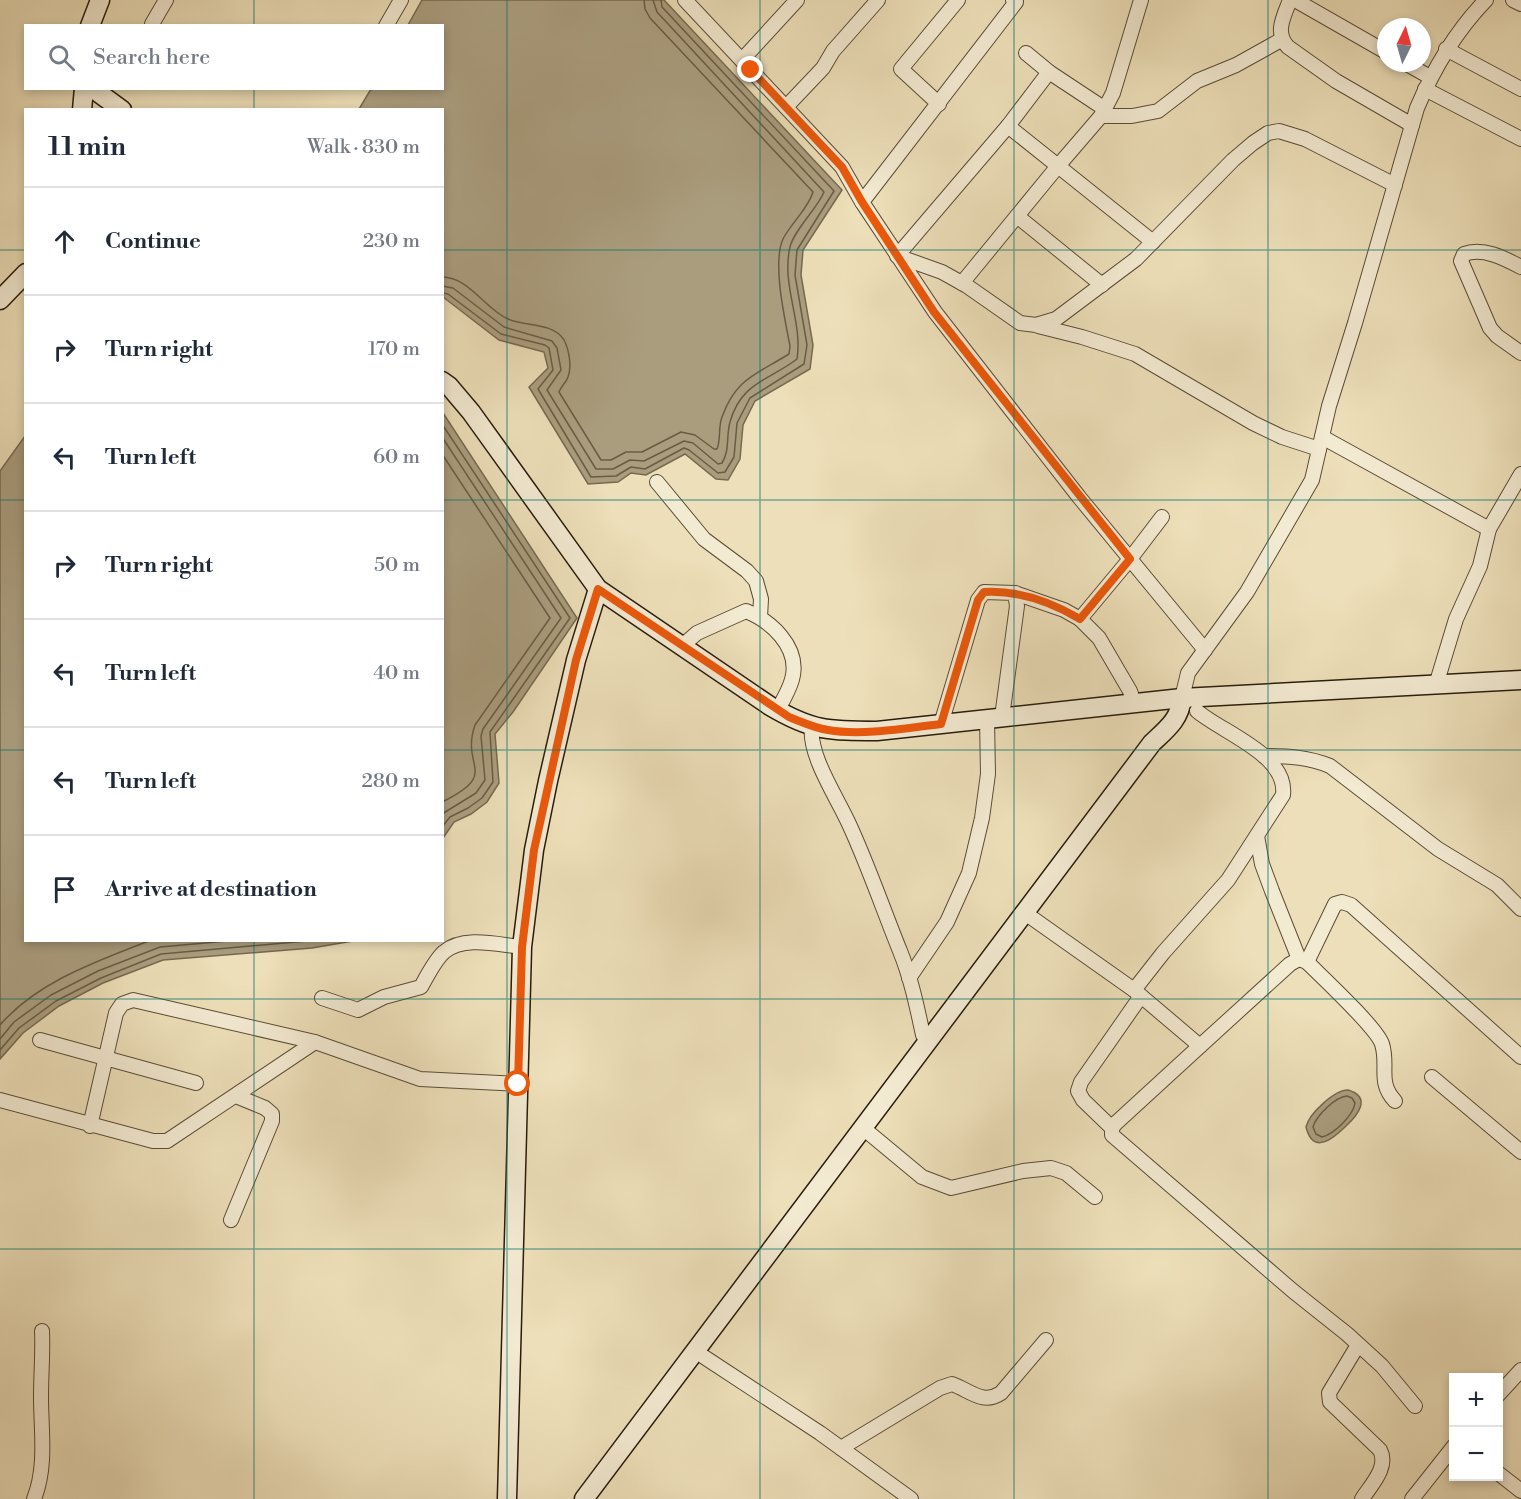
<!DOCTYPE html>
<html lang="en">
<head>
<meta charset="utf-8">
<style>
  :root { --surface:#fff; --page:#f6f6f7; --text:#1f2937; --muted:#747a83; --line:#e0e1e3 }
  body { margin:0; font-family:"Libre Bodoni",serif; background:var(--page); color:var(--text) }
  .controls { position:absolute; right:18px; bottom:18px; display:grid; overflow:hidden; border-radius:0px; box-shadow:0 3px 9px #0003 }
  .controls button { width:54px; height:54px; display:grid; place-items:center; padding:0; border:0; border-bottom:2px solid var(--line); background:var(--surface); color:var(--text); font:30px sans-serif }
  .compass { position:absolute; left:1377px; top:18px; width:54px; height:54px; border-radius:50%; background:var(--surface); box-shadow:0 3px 9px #0003; rotate:5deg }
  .stop { position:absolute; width:18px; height:18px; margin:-14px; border:4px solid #ea580c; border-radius:50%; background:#fff }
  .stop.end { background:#ea580c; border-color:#fff; box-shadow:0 2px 6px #0008 }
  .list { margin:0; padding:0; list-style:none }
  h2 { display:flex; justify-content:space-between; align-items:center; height:78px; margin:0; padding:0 24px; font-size:26px }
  h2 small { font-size:20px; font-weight:400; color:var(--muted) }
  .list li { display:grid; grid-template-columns:39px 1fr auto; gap:18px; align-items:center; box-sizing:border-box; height:108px; padding:0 24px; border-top:2px solid var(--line) }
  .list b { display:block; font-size:22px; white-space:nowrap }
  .list em { font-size:20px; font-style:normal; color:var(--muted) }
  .icon { flex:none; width:33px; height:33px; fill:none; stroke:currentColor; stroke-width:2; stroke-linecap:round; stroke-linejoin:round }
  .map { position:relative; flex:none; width:1521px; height:1499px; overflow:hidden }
  .search { position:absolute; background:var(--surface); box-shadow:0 3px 9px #0003; left:24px; top:24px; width:420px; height:66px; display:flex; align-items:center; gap:15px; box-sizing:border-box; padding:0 21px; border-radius:0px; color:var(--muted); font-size:22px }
  .panel { position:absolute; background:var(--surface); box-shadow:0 3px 9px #0003; left:24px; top:108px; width:420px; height:834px; border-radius:0px }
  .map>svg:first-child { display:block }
  .water { fill:#aa9d7e; stroke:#766950; stroke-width:1.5 }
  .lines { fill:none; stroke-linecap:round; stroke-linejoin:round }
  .shore { stroke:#6a5c44; stroke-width:1.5 }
  .street-casing { stroke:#5a4d36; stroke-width:16 }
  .secondary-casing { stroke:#291c0b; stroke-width:21 }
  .street { stroke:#f3ead2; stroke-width:14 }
  .secondary { stroke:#f3ead2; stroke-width:18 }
  .route { stroke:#ea580c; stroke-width:8 }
  .grid { fill:none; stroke:#0f766e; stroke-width:1.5; stroke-opacity:0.55 }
</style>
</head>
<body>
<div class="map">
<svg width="1521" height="1499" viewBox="0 0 1521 1499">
  <rect width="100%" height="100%" fill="#eddfb9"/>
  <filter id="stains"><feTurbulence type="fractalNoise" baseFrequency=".00333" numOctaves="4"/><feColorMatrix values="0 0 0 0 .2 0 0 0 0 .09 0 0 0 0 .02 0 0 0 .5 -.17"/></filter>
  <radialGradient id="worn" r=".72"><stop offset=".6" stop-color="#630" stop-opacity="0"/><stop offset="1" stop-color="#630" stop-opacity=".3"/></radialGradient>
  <!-- water -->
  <g class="water">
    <path d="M422,0H664L842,190L803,250L801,275L813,345L810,369L755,401L743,425L740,459L728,480L716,479L685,454L646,475L631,473L618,482L588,484L529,387L548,368L544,352L499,340L443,297L442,110L359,109L371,89L442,88V26L408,25Z"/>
    <path d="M443,413L577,618L513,712L495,734L499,783L487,802L471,814L454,822L443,838Z"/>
    <path d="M25,436L26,940L353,941L312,948L163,960L103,983L59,1006L23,1033L0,1059V471Z"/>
    <path d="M1348,1090C1372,1097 1358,1115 1346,1126C1334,1138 1313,1156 1306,1127C1309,1114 1334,1090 1348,1090Z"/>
  </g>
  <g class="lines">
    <!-- shore -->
    <g class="shore">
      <path d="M442,277C469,277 485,309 508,319C525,327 553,322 564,340C569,349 572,367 568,377C566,383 561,386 559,392L601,460H611L626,452H642L681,432L695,435L714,449H717C721,440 718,427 722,417C736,378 757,374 789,354L790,346C785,320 772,263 783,239C791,223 808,209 813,192L650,18L645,9L644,0"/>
      <path d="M442,286L453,288L504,327L552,341L557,348L561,370L547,390L596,469H613L630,460L644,461L684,441L693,443L718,464L722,463C730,450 726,436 730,422C741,382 770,380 797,359C803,322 781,285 790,247C794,230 817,209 824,192L657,12L653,0"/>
      <path d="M442,293L448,294L501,334L545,345L549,348L553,370L538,389L591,477L616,476L631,467L645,469L684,448L689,450L718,473L725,472L734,457L737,423L750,398L804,364L807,345L795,275L797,250L834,191L662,7L661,0"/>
      <path d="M442,424L570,618L490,732L493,782L482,798L468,808L450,817L442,827"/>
      <path d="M442,437L561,618L483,729L481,736L485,780L476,793L442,814"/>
      <path d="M442,454L550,618L475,725C460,768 501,773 442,802"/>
      <path d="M0,1025C38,981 98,961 151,940"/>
      <path d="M0,1039L14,1022L51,995L98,971L160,947L239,940"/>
      <path d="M0,1050L19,1028L56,1001L101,978L161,954L318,940"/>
      <path d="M1347,1096L1352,1098L1355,1103C1353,1116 1334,1134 1322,1137L1316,1134L1313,1127C1316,1116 1335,1097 1347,1096Z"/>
    </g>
    <!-- street casing -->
    <g class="street-casing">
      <g id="street">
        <path d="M685,0L842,167L862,202L935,312L1079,497L1205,650"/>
        <path d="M1290,0C1284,16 1274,33 1288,47L1336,81L1412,125"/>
        <path d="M1295,0L1386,52"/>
        <path d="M1513,0L1521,4"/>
        <path d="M152,24L166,0"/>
        <path d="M386,26L401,0"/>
        <path d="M1281,40L1236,65L1197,81L1158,111L1132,116H1101L1058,166L1008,126L897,256L942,272L967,286L1020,323L1036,325L1056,319L1136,259L1233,160L1253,143L1268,133L1279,131L1305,139L1395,185"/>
        <path d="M1446,49L1521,89"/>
        <path d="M1026,53L1049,72L1105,109"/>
        <path d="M742,60L797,0"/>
        <path d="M1405,63L1430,77"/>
        <path d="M1425,89L1521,139"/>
        <path d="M939,104L901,69L958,0"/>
        <path d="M786,107L823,68L833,51L878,0"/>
        <path d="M1101,116L1113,93L1141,0"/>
        <path d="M1008,126L1049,72"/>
        <path d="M862,202L1016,2L1013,0"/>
        <path d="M1017,216L1102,285"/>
        <path d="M1521,267C1504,258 1483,247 1464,254L1461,261L1490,328L1497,336L1521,353"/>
        <path d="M962,283L1058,166L1153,242"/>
        <path d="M1038,326L1082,337L1135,354L1253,423L1282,437L1319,449"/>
        <path d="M1322,437L1489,529L1521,474"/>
        <path d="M657,482L704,539L747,571L756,581L761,599L760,617"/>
        <path d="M1015,593L1064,610L1080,619L1099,638L1130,691L1134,703"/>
        <path d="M1080,619L1130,559L1162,517"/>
        <path d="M682,646L697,633L746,611C771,621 798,646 793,675C791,688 783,699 778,710"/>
        <path d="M1436,685L1456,619L1480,566L1489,529"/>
        <path d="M1182,698L1188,673L1247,592L1312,480L1329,406L1355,323L1417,108C1434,68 1455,32 1486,0"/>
        <path d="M941,724L978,600L984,592L1015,593L1017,606L1002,717"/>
        <path d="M812,726C808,755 837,797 849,824C868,865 883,909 900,951C911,978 917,1007 923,1035L928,1041"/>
        <path d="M1264,756C1288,756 1308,757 1330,766L1438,849L1497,885L1521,909"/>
        <path d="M1257,836L1262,864L1272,891L1299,959"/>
        <path d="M1025,913L1134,990L1200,1046L1116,1123L1112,1128V1135L1293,1291L1347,1334L1382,1366L1415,1406"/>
        <path d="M1307,962L1335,904L1342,902L1351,905L1521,1057"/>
        <path d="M909,978L947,922L969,873L982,818L988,774L987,719"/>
        <path d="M1134,990L1163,953L1228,880L1283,795C1288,755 1223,733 1197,711"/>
        <path d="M322,998L358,1010L384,997L421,987C427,976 435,960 444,952C464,935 499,945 522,947"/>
        <path d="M40,1040L196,1083"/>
        <path d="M1200,1046L1290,964L1299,959L1307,962C1322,977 1377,1028 1382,1044C1389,1066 1377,1082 1395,1101"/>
        <path d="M1432,1077L1521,1152"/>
        <path d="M0,1100L153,1141H167L315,1042"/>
        <path d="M90,1126L116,1013L122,1004L133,1000L315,1042L420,1079L518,1084"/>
        <path d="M863,1128L922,1177L951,1188L1023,1171L1051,1168L1066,1173L1095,1197"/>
        <path d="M1112,1128L1083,1100L1078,1091L1081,1082L1141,996"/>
        <path d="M231,1220L272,1121V1114L265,1108L236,1096"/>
        <path d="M1358,1345L1329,1393L1330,1402L1380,1450C1389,1467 1371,1485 1362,1499"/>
        <path d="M695,1351L820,1433L911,1499"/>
        <path d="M1498,1395L1521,1370"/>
        <path d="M841,1448L940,1388L952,1384C971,1391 983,1405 1001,1393L1046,1340"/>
        <path d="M1498,1473L1521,1491"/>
        <path d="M34,1499C47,1466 41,1431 41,1397C41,1374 43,1353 42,1331"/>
        <path d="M1412,1499L1454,1446"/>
      </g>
    </g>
    <!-- secondary casing -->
    <g class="secondary-casing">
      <g id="secondary">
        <path d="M90,26L100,0"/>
        <path d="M92,88L122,110"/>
        <path d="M82,110L84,88"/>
        <path d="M0,300L26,273"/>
        <path d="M442,381L449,386L471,412L598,589L770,706C812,731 829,731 877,731L1182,698L1521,680"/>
        <path d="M507,1499L522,947L534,850L548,781L576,660L598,589"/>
        <path d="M584,1499L1152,743C1167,729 1180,719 1182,698"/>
      </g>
    </g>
    <!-- street -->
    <use href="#street" class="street"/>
    <!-- secondary -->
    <use href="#secondary" class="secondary"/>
  </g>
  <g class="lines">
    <!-- route -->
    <path class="route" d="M518,1084L522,947L534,850L576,660L598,589L789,717C802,722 814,728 828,730C862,736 907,728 941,724L978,600L984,592C1018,590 1051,602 1080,619L1130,559L934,312L862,202L842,167L751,70"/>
  </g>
  <!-- grid -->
  <path class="grid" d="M254,0V26M507,0V1499M760,0V1499M1014,0V1499M1268,0V1499M254,88V110M0,250H26M442,250H1521M0,500H26M442,500H1521M0,750H26M442,750H1521M254,940V1499M0,999H1521M0,1249H1521"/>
  <rect width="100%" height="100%" filter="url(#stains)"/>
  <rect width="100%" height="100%" fill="url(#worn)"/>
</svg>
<div class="controls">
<button>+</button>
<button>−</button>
</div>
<svg class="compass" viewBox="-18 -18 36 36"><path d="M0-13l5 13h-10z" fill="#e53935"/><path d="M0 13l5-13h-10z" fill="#747a83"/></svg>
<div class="stop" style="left:518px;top:1084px"></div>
<div class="stop end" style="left:751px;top:70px"></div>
<div class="search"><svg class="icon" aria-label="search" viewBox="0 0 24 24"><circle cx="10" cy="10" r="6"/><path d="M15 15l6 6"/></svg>Search here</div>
<section class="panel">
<h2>11 min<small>Walk · 830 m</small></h2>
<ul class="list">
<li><svg class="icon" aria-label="ahead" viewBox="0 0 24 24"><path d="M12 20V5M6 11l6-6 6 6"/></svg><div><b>Continue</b></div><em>230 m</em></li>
<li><svg class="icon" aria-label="right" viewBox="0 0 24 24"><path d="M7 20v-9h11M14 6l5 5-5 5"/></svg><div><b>Turn right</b></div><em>170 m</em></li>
<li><svg class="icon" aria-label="left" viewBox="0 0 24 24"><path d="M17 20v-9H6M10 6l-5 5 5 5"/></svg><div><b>Turn left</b></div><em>60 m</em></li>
<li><svg class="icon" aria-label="right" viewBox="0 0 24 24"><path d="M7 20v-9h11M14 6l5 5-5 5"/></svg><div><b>Turn right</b></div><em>50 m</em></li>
<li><svg class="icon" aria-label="left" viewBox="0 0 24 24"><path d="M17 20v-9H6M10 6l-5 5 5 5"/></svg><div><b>Turn left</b></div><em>40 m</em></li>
<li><svg class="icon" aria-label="left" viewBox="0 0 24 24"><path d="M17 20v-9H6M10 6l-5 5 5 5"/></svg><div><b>Turn left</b></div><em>280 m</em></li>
<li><svg class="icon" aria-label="arrive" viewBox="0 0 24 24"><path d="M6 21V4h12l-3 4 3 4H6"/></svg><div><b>Arrive at destination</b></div></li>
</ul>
</section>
</div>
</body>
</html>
